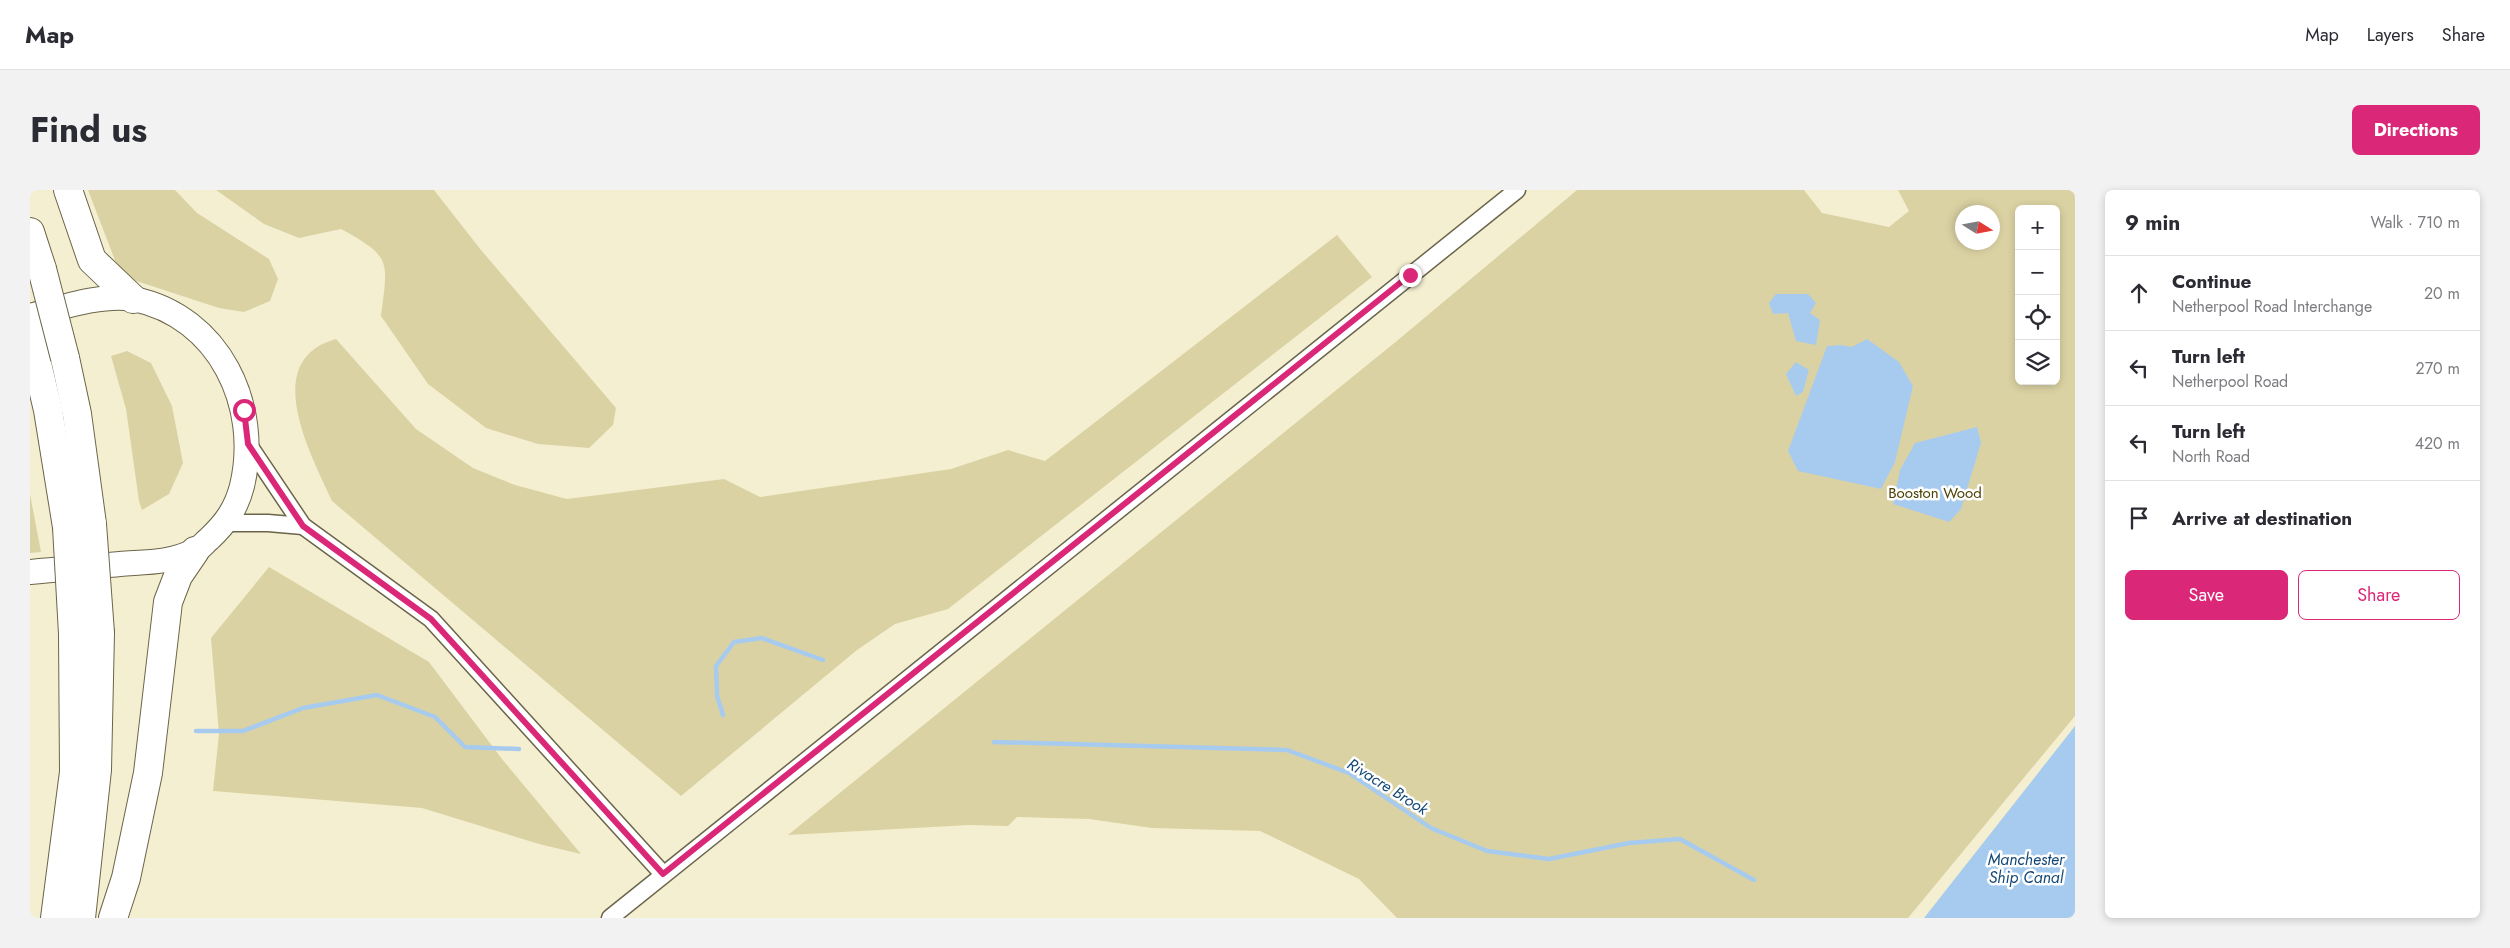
<!DOCTYPE html>
<html lang="en">
<head>
<meta charset="utf-8">
<style>
  :root { --surface:#fff; --page:#f2f2f3; --text:#2b2b33; --muted:#7c7c81; --line:#e1e1e2; --accent:#db2777 }
  body { margin:0; font-family:Jost,sans-serif; background:var(--page); color:var(--text) }
  .controls { position:absolute; right:15px; top:15px; display:grid; overflow:hidden; border-radius:8px; box-shadow:0 2px 8px #0003 }
  .controls button { width:45px; height:45px; display:grid; place-items:center; padding:0; border:0; border-bottom:1px solid var(--line); background:var(--surface); color:var(--text); font:25px sans-serif }
  .compass { position:absolute; left:1925px; top:15px; width:45px; height:45px; border-radius:50%; background:var(--surface); box-shadow:0 2px 8px #0003; rotate:101deg }
  .stop { position:absolute; width:15px; height:15px; margin:-11px; border:4px solid #db2777; border-radius:50%; background:#fff }
  .stop.end { background:#db2777; border-color:#fff; box-shadow:0 1px 5px #0008 }
  .list { margin:0; padding:0; list-style:none }
  h2 { display:flex; justify-content:space-between; align-items:center; height:65px; margin:0; padding:0 20px; font-size:21px }
  h2 small { font-size:16px; font-weight:400; color:var(--muted) }
  .list li { display:grid; grid-template-columns:32px 1fr auto; gap:15px; align-items:center; box-sizing:border-box; height:75px; padding:0 20px; border-top:1px solid var(--line) }
  .list b { display:block; font-size:19px; white-space:nowrap }
  .list p { margin:0; font-size:16px; white-space:nowrap; color:var(--muted) }
  .list em { font-size:16px; font-style:normal; color:var(--muted) }
  .actions { display:flex; gap:10px; padding:15px 20px }
  .actions a { flex:1; padding:11px 0; border:1px solid var(--accent); border-radius:8px; text-align:center; font-size:18px; color:var(--accent) }
  .actions .main { background:var(--accent); color:#fff }
  .icon { flex:none; width:28px; height:28px; fill:none; stroke:currentColor; stroke-width:2; stroke-linecap:round; stroke-linejoin:round }
  .map { position:relative; flex:none; width:2045px; height:728px; overflow:hidden; border-radius:8px }
  header { display:flex; align-items:center; gap:30px; box-sizing:border-box; height:70px; padding:0 25px; background:var(--surface); border-bottom:1px solid var(--line) }
  header strong { font-size:24px }
  nav { display:flex; gap:28px; margin-inline-start:auto; font-size:18px }
  .intro { display:flex; align-items:center; justify-content:space-between; box-sizing:border-box; height:120px; padding:0 30px }
  h1 { margin:0; font-size:35px }
  .button { padding:12px 22px; border-radius:8px; background:var(--accent); color:#fff; font-size:18px; font-weight:700 }
  main { display:flex; gap:30px; padding:0 30px }
  aside { flex:1; background:var(--surface); border-radius:8px; box-shadow:0 2px 8px #0003 }
  .map>svg:first-child { display:block }
  .green { fill:#dbd2a3; fill-rule:evenodd }
  .water { fill:#a7cbef }
  .lines { fill:none; stroke-linecap:round; stroke-linejoin:round }
  .stream { stroke:#a7cbef; stroke-width:4.5 }
  .street-casing { stroke:#6a654a; stroke-width:19 }
  .secondary-casing { stroke:#6a654a; stroke-width:26 }
  .highway-casing { stroke:#6a654a; stroke-width:30 }
  .street { stroke:#fff; stroke-width:16 }
  .secondary { stroke:#fff; stroke-width:24 }
  .highway { stroke:#fff; stroke-width:28 }
  .highway-bridge-casing { stroke:#6a654a; stroke-width:30; stroke-linecap:butt }
  .highway-bridge { stroke:#fff; stroke-width:28 }
  .route { stroke:#db2777; stroke-width:6 }
  .labels { text-anchor:middle; stroke-width:5; stroke-linejoin:round; paint-order:stroke }
  .park-label { font-size:15px; fill:#4a4003; stroke:#fff }
  .water-label { font-size:16px; font-style:italic; fill:#154976; stroke:#fff }
</style>
</head>
<body>
<header>
<strong>Map</strong>
<nav><a>Map</a><a>Layers</a><a>Share</a></nav>
</header>
<div class="intro"><h1>Find us</h1><a class="button">Directions</a></div>
<main>
<div class="map">
<svg width="2045" height="728" viewBox="0 0 2045 728">
  <rect width="100%" height="100%" fill="#f5efd1"/>
  <!-- green -->
  <g class="green">
    <path d="M58,0H145L167,23L239,69L248,89L240,111L214,122L189,118L91,86Z"/>
    <path d="M186,0H404L451,60L586,218L583,235L559,258L508,254L456,238L398,194L351,126C358,70 362,67 311,39L269,48L234,34Z"/>
    <path d="M1547,0H1774L1792,23L1859,37L1879,21L1868,0H2045V526L1878,728H1367L1329,689L1230,641L1122,638L1059,629L987,627L978,636L939,635L758,645L1368,150ZM1989,19H2026V191H1989ZM1932,22H1962V52H1932Z"/>
    <path d="M1307,45L1342,87L918,419L865,434L827,460L651,606L302,311C281,265 229,170 306,149L386,239L443,278L485,295L537,309L694,289L730,307L921,279L978,260L1015,271Z"/>
    <path d="M97,161L121,173L142,216L153,273L139,304L112,320L109,311L96,219L81,166Z"/>
    <path d="M0,304L11,362L0,363Z"/>
    <path d="M239,377L399,472L472,569L551,664L509,654L392,618L183,601L189,544L181,448Z"/>
  </g>
  <!-- water -->
  <g class="water">
    <path d="M1746,104H1778L1786,113L1780,123L1790,130L1786,155L1766,151L1758,123L1743,124L1739,113Z"/>
    <path d="M1837,149L1869,172L1883,196L1865,272L1851,299L1768,281L1758,261L1797,156L1810,155L1822,157Z"/>
    <path d="M1766,172L1779,180L1773,202L1766,206L1756,184Z"/>
    <path d="M1947,237L1951,253L1931,319L1919,332L1863,314L1870,280L1885,253Z"/>
    <path d="M2045,536V728H1894Z"/>
  </g>
  <g class="lines">
    <!-- stream -->
    <g class="stream">
      <path d="M693,525L687,506L686,476L704,452L732,448L793,470"/>
      <path d="M166,541H213L273,518L347,505L405,527L435,557L489,559"/>
      <path d="M964,552L1257,560L1319,583L1401,638L1457,661L1519,669L1599,653L1650,649L1724,690"/>
    </g>
    <!-- street casing -->
    <g class="street-casing">
      <g id="street">
        <path d="M218,254L273,336L401,429L633,684"/>
        <path d="M196,333H238L273,336"/>
        <path d="M580,728L1487,0"/>
      </g>
    </g>
    <!-- secondary casing -->
    <g class="secondary-casing">
      <path id="secondary" d="M0,126C30,118 73,103 104,109C190,127 231,216 212,296C206,319 196,333 179,349C174,353 170,359 164,361C141,373 115,372 90,374C60,377 30,379 0,382"/>
    </g>
    <!-- highway casing -->
    <g class="highway-casing">
      <g id="highway">
        <path d="M38,0L62,70L103,109"/>
        <path d="M0,42L12,79"/>
        <path d="M0,144L18,220L37,337"/>
        <path d="M35,168L47,224L62,334"/>
        <path d="M25,728L44,582L43,444"/>
        <path d="M51,728L67,580L70,443"/>
        <path d="M83,728L96,688L118,583L138,412L148,386L165,361"/>
      </g>
    </g>
    <!-- street -->
    <use href="#street" class="street"/>
    <!-- secondary -->
    <use href="#secondary" class="secondary"/>
    <!-- highway -->
    <use href="#highway" class="highway"/>
    <!-- highway-bridge casing -->
    <g class="highway-bridge-casing">
      <g id="highway-bridge">
        <path d="M12,79L35,168"/>
        <path d="M62,334L70,443"/>
        <path d="M37,337L43,444"/>
      </g>
    </g>
    <!-- highway-bridge -->
    <use href="#highway-bridge" class="highway-bridge"/>
  </g>
  <g class="lines">
    <!-- route -->
    <path class="route" d="M214,220L218,254L273,336L401,429L633,684L1380,85"/>
  </g>
  <g class="labels">
    <!-- park labels -->
    <g class="park-label">
      <text x="1905" y="308">Booston Wood</text>
    </g>
    <!-- water labels -->
    <g class="water-label">
      <text transform="translate(1358 596) rotate(32)" y="6">Rivacre Brook</text>
      <text x="1996" y="675">Manchester<tspan x="1996" dy="18">Ship Canal</tspan></text>
    </g>
  </g>
</svg>
<div class="controls">
<button>+</button>
<button>−</button>
<button><svg class="icon" aria-label="locate" viewBox="0 0 24 24"><circle cx="12" cy="12" r="6"/><path d="M12 2v4M12 18v4M2 12h4M18 12h4"/></svg></button>
<button><svg class="icon" aria-label="layers" viewBox="0 0 24 24"><path d="M12 4l9 5-9 5-9-5zM3 14l9 5 9-5"/></svg></button>
</div>
<svg class="compass" viewBox="-18 -18 36 36"><path d="M0-13l5 13h-10z" fill="#e53935"/><path d="M0 13l5-13h-10z" fill="#7c7c81"/></svg>
<div class="stop" style="left:214px;top:220px"></div>
<div class="stop end" style="left:1380px;top:85px"></div>
</div>
<aside>
<h2>9 min<small>Walk · 710 m</small></h2>
<ul class="list">
<li><svg class="icon" aria-label="ahead" viewBox="0 0 24 24"><path d="M12 20V5M6 11l6-6 6 6"/></svg><div><b>Continue</b><p>Netherpool Road Interchange</p></div><em>20 m</em></li>
<li><svg class="icon" aria-label="left" viewBox="0 0 24 24"><path d="M17 20v-9H6M10 6l-5 5 5 5"/></svg><div><b>Turn left</b><p>Netherpool Road</p></div><em>270 m</em></li>
<li><svg class="icon" aria-label="left" viewBox="0 0 24 24"><path d="M17 20v-9H6M10 6l-5 5 5 5"/></svg><div><b>Turn left</b><p>North Road</p></div><em>420 m</em></li>
<li><svg class="icon" aria-label="arrive" viewBox="0 0 24 24"><path d="M6 21V4h12l-3 4 3 4H6"/></svg><div><b>Arrive at destination</b></div></li>
</ul>
<div class="actions"><a class="main">Save</a><a>Share</a></div>
</aside>
</main>
</body>
</html>
